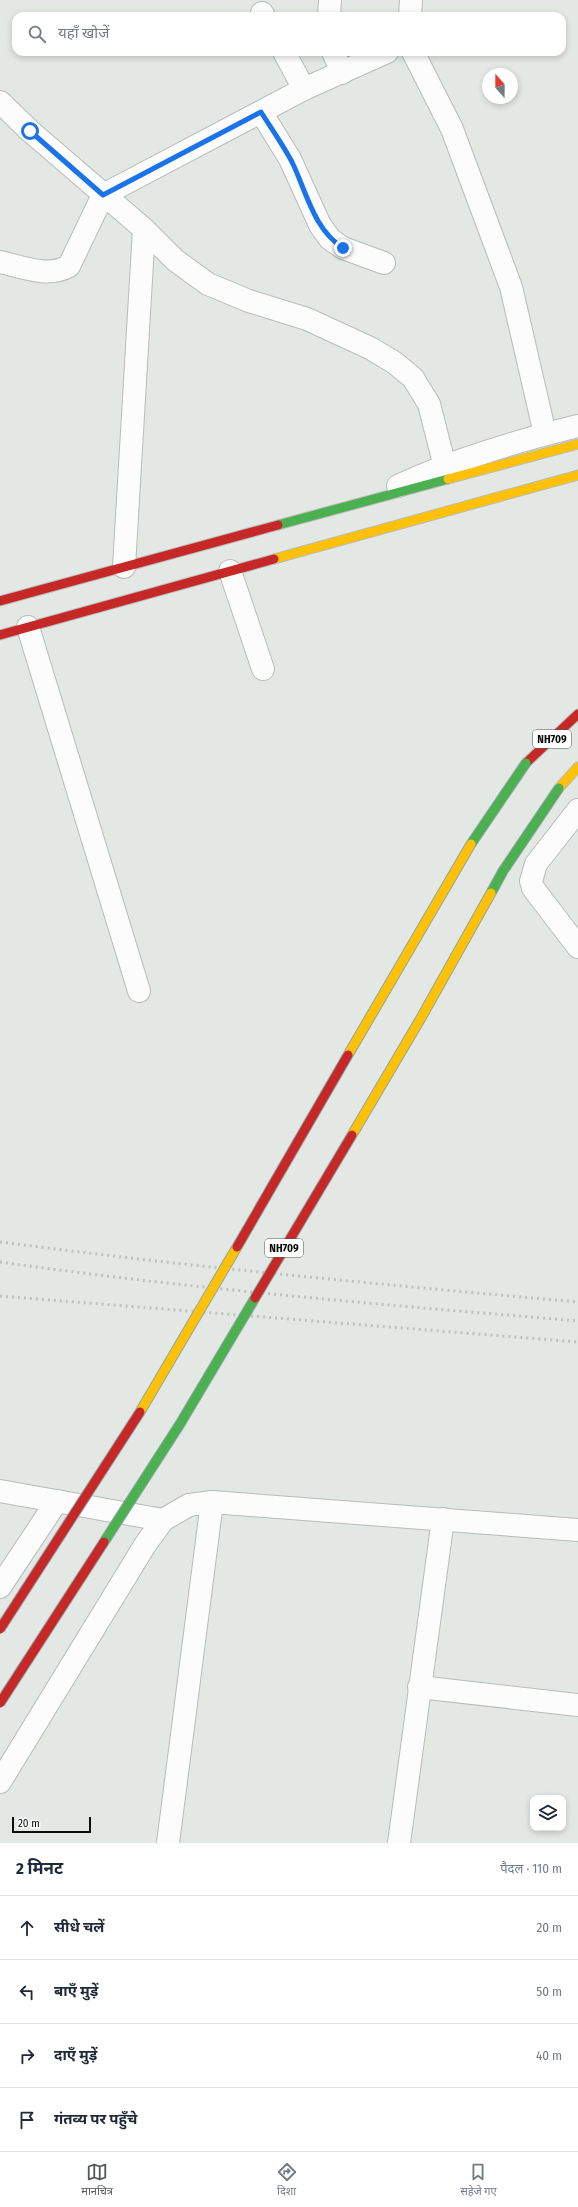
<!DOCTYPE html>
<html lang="hi">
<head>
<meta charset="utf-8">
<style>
  :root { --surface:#fff; --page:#f2f2f3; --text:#1f2937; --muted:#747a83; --line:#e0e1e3; --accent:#565a57 }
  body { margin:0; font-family:"Fira Sans Condensed","Noto Sans Devanagari",sans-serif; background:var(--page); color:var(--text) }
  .controls { position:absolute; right:12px; bottom:12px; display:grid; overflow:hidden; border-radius:8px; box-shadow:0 2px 6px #0003 }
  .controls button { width:36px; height:36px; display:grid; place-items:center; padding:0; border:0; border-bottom:1px solid var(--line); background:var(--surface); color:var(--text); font:20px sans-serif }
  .compass { position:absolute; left:482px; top:68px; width:36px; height:36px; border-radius:50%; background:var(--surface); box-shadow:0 2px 6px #0003; rotate:339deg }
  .scale { position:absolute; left:12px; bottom:10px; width:79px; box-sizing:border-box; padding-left:4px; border:2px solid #0a0e0b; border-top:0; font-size:11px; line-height:14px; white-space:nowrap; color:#0a0e0b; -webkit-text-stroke:3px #fff; paint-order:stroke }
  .stop { position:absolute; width:12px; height:12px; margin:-9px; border:3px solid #1a73e8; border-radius:50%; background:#fff }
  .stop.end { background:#1a73e8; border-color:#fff; box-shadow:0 1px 4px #0008 }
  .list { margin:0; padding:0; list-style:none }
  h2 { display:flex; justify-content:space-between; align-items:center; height:52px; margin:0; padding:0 16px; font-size:17px }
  h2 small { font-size:13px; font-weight:400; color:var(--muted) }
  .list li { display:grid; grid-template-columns:26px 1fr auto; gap:12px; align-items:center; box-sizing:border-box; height:64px; padding:0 16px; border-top:1px solid var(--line) }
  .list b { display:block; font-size:15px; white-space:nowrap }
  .list em { font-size:13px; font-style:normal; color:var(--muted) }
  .icon { flex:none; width:22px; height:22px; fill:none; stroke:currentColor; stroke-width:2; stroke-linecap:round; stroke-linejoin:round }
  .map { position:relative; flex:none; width:578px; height:1843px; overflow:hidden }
  .search { position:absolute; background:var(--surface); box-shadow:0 2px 6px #0003; left:12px; right:12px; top:12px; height:44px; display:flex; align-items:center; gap:10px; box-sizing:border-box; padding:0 14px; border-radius:12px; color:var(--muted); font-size:15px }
  .sheet { height:308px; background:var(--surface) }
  nav { display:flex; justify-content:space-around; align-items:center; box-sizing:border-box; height:56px; border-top:1px solid var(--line); background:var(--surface); font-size:11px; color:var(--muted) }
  nav a { display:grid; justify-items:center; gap:2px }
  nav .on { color:var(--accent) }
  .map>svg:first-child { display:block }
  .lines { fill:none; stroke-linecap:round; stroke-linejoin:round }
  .street-casing { stroke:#b8bcba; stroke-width:24 }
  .fast-casing { stroke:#b8bcba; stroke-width:11 }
  .slow-casing { stroke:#b8bcba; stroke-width:11 }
  .jam-casing { stroke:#b8bcba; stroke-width:11 }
  .street { stroke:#fbfcfb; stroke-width:22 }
  .fast { stroke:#4caf50; stroke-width:9 }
  .slow { stroke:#ffc107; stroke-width:9 }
  .jam { stroke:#c62828; stroke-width:9 }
  .rail { stroke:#bec0bf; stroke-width:3; stroke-dasharray:2 4; stroke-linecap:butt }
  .fast-bridge-casing { stroke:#8ea7a5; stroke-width:11; stroke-linecap:butt }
  .slow-bridge-casing { stroke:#8ea7a5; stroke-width:11; stroke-linecap:butt }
  .jam-bridge-casing { stroke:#8ea7a5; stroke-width:11; stroke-linecap:butt }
  .fast-bridge { stroke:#4caf50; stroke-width:9 }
  .slow-bridge { stroke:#ffc107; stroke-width:9 }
  .jam-bridge { stroke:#c62828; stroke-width:9 }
  .route { stroke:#1a73e8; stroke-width:5 }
  .labels { text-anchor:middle; stroke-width:3; stroke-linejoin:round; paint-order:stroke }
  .shield { fill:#fff; stroke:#545654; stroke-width:1 }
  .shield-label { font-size:11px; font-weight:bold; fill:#0a0e0b }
</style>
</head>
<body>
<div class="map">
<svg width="578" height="1843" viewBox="0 0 578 1843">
  <rect width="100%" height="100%" fill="#e3e8e5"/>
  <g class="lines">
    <!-- street casing -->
    <g class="street-casing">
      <g id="street">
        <path d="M262,13L264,16"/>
        <path d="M329,16L330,0"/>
        <path d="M410,16L411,0"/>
        <path d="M284,52L304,89"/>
        <path d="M333,52L342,73"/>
        <path d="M413,52L452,129L511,287L545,434"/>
        <path d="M0,102L30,131L144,229L175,260L208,284L249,301L307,319L370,348L395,363L413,378L429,404L445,467"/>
        <path d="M261,112L290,159L320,225L330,239L343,248L384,263"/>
        <path d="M0,262C22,267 48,278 69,266L103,195L304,89L387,52"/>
        <path d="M398,486C455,459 517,441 578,426"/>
        <path d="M124,567L144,229"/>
        <path d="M230,571L263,669"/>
        <path d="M28,627L139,991"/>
        <path d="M578,810L536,864L531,881L533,888L578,947"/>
        <path d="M0,1491L163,1520"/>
        <path d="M0,1587L57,1501"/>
        <path d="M419,1687L578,1705"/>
        <path d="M0,1782L145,1545L163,1520L189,1505L212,1502L578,1530"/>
        <path d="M168,1843L212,1502"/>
        <path d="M399,1843L443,1519"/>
      </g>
    </g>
    <!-- fast casing -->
    <g class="fast-casing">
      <path id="fast" d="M278,525L448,479"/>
    </g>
    <!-- slow casing -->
    <g class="slow-casing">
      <g id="slow">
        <path d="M448,479L578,444"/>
        <path d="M274,559L578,475"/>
        <path d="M559,788L578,767"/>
      </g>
    </g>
    <!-- jam casing -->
    <g class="jam-casing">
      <g id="jam">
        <path d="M0,601L278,525"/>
        <path d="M0,635L274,559"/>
        <path d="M526,763L578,714"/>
      </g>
    </g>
    <!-- street -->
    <use href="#street" class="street"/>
    <!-- fast -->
    <use href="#fast" class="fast"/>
    <!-- slow -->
    <use href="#slow" class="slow"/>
    <!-- jam -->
    <use href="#jam" class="jam"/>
    <!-- rail -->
    <g class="rail">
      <path d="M0,1242C192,1267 385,1285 578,1302"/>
      <path d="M0,1262C192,1289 385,1305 578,1321"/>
      <path d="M0,1296L578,1342"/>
    </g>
    <!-- fast-bridge casing -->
    <g class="fast-bridge-casing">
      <g id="fast-bridge">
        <path d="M471,844L526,763"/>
        <path d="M491,893L503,871L559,788"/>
        <path d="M104,1542L180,1424L255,1298"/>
      </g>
    </g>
    <!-- slow-bridge casing -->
    <g class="slow-bridge-casing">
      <g id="slow-bridge">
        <path d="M348,1055L471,844"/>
        <path d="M352,1135L421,1018L491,893"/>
        <path d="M140,1412L237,1247"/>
      </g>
    </g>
    <!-- jam-bridge casing -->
    <g class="jam-bridge-casing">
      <g id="jam-bridge">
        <path d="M237,1247L348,1055"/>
        <path d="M255,1298L352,1135"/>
        <path d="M0,1629L140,1412"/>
        <path d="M0,1703L104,1542"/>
      </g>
    </g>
    <!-- fast-bridge -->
    <use href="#fast-bridge" class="fast-bridge"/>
    <!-- slow-bridge -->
    <use href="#slow-bridge" class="slow-bridge"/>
    <!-- jam-bridge -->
    <use href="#jam-bridge" class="jam-bridge"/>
  </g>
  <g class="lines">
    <!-- route -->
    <path class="route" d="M30,131L103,195L261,112C271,128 283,145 292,162C307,193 313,228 343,248"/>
  </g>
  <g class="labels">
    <!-- shield labels -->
    <g class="shield">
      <rect x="533" y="730" width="38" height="18" rx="3"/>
      <rect x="265" y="1239" width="38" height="18" rx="3"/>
    </g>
    <g class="shield-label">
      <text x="552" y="743">NH709</text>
      <text x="284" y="1252">NH709</text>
    </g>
  </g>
</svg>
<div class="controls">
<button><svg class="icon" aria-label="layers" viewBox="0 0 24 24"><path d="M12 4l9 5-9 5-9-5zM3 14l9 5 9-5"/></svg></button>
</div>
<svg class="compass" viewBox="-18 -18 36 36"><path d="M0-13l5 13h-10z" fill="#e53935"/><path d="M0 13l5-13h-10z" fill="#747a83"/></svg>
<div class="scale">20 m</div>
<div class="stop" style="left:30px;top:131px"></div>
<div class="stop end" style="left:343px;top:248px"></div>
<div class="search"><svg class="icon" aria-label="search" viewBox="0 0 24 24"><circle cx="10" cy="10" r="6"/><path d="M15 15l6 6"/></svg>यहाँ खोजें</div>
</div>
<section class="sheet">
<h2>2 मिनट<small>पैदल · 110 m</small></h2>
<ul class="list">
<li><svg class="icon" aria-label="ahead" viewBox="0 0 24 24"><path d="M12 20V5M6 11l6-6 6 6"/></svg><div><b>सीधे चलें</b></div><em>20 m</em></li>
<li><svg class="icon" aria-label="left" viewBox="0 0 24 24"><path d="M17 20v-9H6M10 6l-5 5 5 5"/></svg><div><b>बाएँ मुड़ें</b></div><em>50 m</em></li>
<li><svg class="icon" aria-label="right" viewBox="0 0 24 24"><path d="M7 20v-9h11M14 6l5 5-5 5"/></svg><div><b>दाएँ मुड़ें</b></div><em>40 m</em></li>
<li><svg class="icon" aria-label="arrive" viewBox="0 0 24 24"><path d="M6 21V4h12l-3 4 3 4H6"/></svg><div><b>गंतव्य पर पहुँचे</b></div></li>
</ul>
</section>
<nav>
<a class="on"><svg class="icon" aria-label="map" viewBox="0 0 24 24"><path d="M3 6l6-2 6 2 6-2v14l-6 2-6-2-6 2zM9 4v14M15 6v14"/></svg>मानचित्र</a>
<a><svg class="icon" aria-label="directions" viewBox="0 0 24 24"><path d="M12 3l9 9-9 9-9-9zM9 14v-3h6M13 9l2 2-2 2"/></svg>दिशा</a>
<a><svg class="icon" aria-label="saved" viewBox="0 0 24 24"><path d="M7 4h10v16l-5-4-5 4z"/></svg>सहेजे गए</a>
</nav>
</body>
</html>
